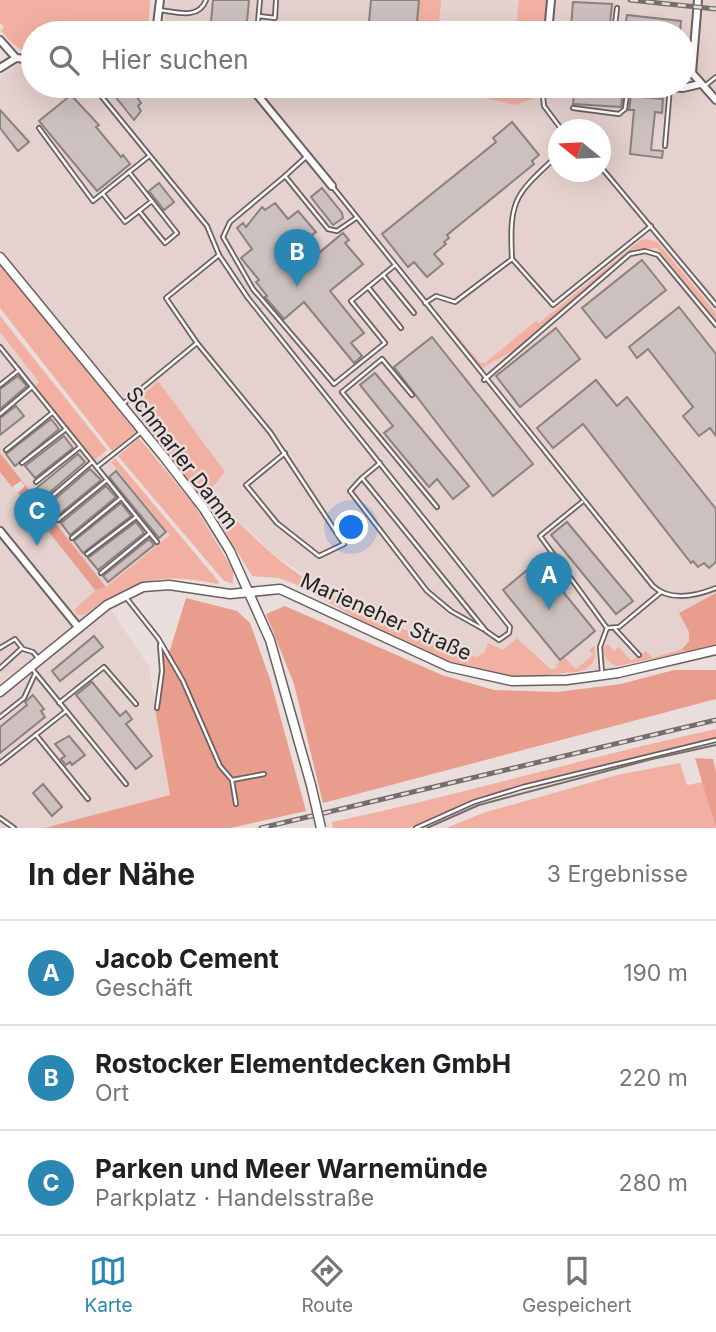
<!DOCTYPE html>
<html lang="de">
<head>
<meta charset="utf-8">
<style>
  :root { --surface:#fff; --page:#f6f6f6; --text:#202124; --muted:#757577; --line:#e0e0e0; --accent:#2a87b3 }
  body { margin:0; font-family:Inter,sans-serif; background:var(--page); color:var(--text) }
  .compass { position:absolute; left:548px; top:119px; width:63px; height:63px; border-radius:50%; background:var(--surface); box-shadow:0 7px 28px #0002; rotate:288deg }
  .you { position:absolute; left:352px; top:528px; width:24px; height:24px; margin:-18px; border:5px solid #fff; border-radius:50%; background:#1a73e8; box-shadow:0 0 0 10px #1a73e833 }
  .badge { display:grid; place-items:center; width:46px; height:46px; border-radius:50%; background:var(--accent); color:#fff; font-size:23px; font-weight:700 }
  .pin { position:absolute; translate:-50% -58px; filter:drop-shadow(0 2px 4px #0008) }
  .pin::after { content:''; position:absolute; top:37px; width:24px; height:21px; background:inherit; clip-path:polygon(0 0,100% 0,50% 100%) }
  .list { margin:0; padding:0; list-style:none }
  h2 { display:flex; justify-content:space-between; align-items:center; height:91px; margin:0; padding:0 28px; font-size:30px }
  h2 small { font-size:23px; font-weight:400; color:var(--muted) }
  .list li { display:grid; grid-template-columns:46px 1fr auto; gap:21px; align-items:center; box-sizing:border-box; height:105px; padding:0 28px; border-top:2px solid var(--line) }
  .list b { display:block; font-size:26px; white-space:nowrap }
  .list p { margin:0; font-size:23px; white-space:nowrap; color:var(--muted) }
  .list em { font-size:23px; font-style:normal; color:var(--muted) }
  .icon { flex:none; width:38px; height:38px; fill:none; stroke:currentColor; stroke-width:2; stroke-linecap:round; stroke-linejoin:round }
  .map { position:relative; flex:none; width:716px; height:828px; overflow:hidden }
  .search { position:absolute; background:var(--surface); box-shadow:0 7px 28px #0002; left:21px; right:21px; top:21px; height:77px; display:flex; align-items:center; gap:18px; box-sizing:border-box; padding:0 24px; border-radius:38px; color:var(--muted); font-size:26px }
  .sheet { height:406px; background:var(--surface) }
  nav { display:flex; justify-content:space-around; align-items:center; box-sizing:border-box; height:98px; border-top:2px solid var(--line); background:var(--surface); font-size:19px; color:var(--muted) }
  nav a { display:grid; justify-items:center; gap:4px }
  nav .on { color:var(--accent) }
  .map>svg:first-child { display:block }
  .built { fill:#e5d1cd; fill-rule:evenodd }
  .green { fill:#f2b0a2 }
  .forest { fill:#e99d8d }
  .building { fill:#cdc1bf; stroke:#8b817f; stroke-width:2 }
  .lines { fill:none; stroke-linecap:round; stroke-linejoin:round }
  .service-casing { stroke:#6b615f; stroke-width:6 }
  .minor-casing { stroke:#6b615f; stroke-width:10 }
  .tertiary-casing { stroke:#6b615f; stroke-width:11 }
  .service { stroke:#fff; stroke-width:2.5 }
  .minor { stroke:#fff; stroke-width:6 }
  .tertiary { stroke:#fff; stroke-width:8 }
  .tram { stroke:#756e6d; stroke-width:2 }
  .rail-casing { stroke:#756e6d; stroke-width:5 }
  .rail { stroke:#e9dedb; stroke-width:2.5; stroke-dasharray:8; stroke-linecap:butt }
  .tertiary-bridge-casing { stroke:#6b615f; stroke-width:11; stroke-linecap:butt }
  .tertiary-bridge { stroke:#fff; stroke-width:8 }
  .labels { text-anchor:middle; stroke-width:5; stroke-linejoin:round; paint-order:stroke }
  .street-label { font-size:21px; fill:#262221; stroke:#e9dedb }
</style>
</head>
<body>
<div class="map">
<svg width="716" height="828" viewBox="0 0 716 828">
  <rect width="100%" height="100%" fill="#e9dedb"/>
  <!-- built -->
  <g class="built">
    <path d="M167,0H716V593L679,613L689,632V641L682,649L619,667L559,674L517,638L503,650L485,652L476,657L384,619L333,594L276,556L208,492L158,381L127,407L0,248V76L18,64L27,63L33,64V86H683V33H163ZM558,130H600V172H558Z"/>
    <path d="M0,323L170,535L106,587L0,453Z"/>
    <path d="M0,470L96,588L149,667L170,795L44,828H0Z"/>
  </g>
  <!-- green -->
  <g class="green">
    <path d="M0,0H150L148,33H33V53C18,52 11,42 1,31L4,27L0,23Z"/>
    <path d="M419,0H441L438,33H416Z"/>
    <path d="M519,0H551L548,33H515Z"/>
    <path d="M433,86H541L538,97L515,105Z"/>
    <path d="M648,239L658,243L716,313V320L657,248L633,249L516,349L480,369L449,330L451,328L480,363H485L536,321L539,323L641,240Z"/>
    <path d="M0,264L136,432L112,451L0,308Z"/>
    <path d="M0,316L107,450L94,460L35,387L39,382L0,332Z"/>
    <path d="M158,381L225,472L208,492C238,521 266,552 300,575C353,611 416,634 476,657L485,652L488,643L503,650L517,638L551,669L557,668L556,665L565,658L576,669L593,655L589,650L594,646C599,667 584,672 566,673C548,674 530,679 512,677C434,669 363,620 295,584L279,578L252,576L219,521L137,414L136,401Z"/>
    <path d="M139,438L194,505L233,570V584L224,581L118,456Z"/>
    <path d="M115,458L219,582L218,584C154,571 136,581 83,615H77L74,610L99,587H106L170,535L111,462Z"/>
    <path d="M608,644L614,651L619,647L631,661L646,651L652,658L682,649L687,652L617,666C608,663 604,657 603,647Z"/>
    <path d="M716,729V738L477,798L410,828H333L332,822C461,795 587,757 716,729Z"/>
    <path d="M680,763L687,785L703,782L716,828H446L483,813L617,775Z"/>
  </g>
  <!-- forest -->
  <g class="forest">
    <path d="M0,453L106,587L95,590L18,493L25,486L21,481L12,487L0,472Z"/>
    <path d="M716,593V645L687,652L682,649L689,641V632L679,613Z"/>
    <path d="M186,598L237,611L250,623L270,679L306,811L231,828H44L170,795L155,708L161,653L170,650Z"/>
    <path d="M285,606L442,675L494,690L557,692L621,684L674,670H716V699L323,803L294,684L266,614Z"/>
    <path d="M695,758L713,759L716,772V828Z"/>
  </g>
  <!-- building -->
  <g class="building">
    <path d="M213,0H249L246,33H210Z"/>
    <path d="M371,0H419L416,33H368Z"/>
    <path d="M573,2L612,4L609,33H588V30L571,28Z"/>
    <path d="M627,15L681,21L680,33L625,29Z"/>
    <path d="M380,86H410V96L379,93Z"/>
    <path d="M123,88L128,94L132,91L141,103L138,106L141,111L134,120L114,95Z"/>
    <path d="M575,88L623,93L621,107L573,104Z"/>
    <path d="M71,95L99,125L96,127L121,157L123,155L130,164L97,191L39,121Z"/>
    <path d="M631,96L663,99L662,113L655,112L651,150L663,151L662,158L630,154L634,110H629Z"/>
    <path d="M0,110L29,142L18,151L0,128Z"/>
    <path d="M512,122L539,155L532,161L534,164L447,235L449,238L444,242L446,244L434,254L443,264L427,277L414,262L408,267L382,234L496,142L493,138Z"/>
    <path d="M159,183L174,202L164,210L149,191Z"/>
    <path d="M322,188L342,213L343,218L333,225L311,197Z"/>
    <path d="M275,203L288,219L298,211L316,232L308,238L320,252L343,233L349,240L345,243L363,264L330,291L364,333L351,343L362,356L354,363L304,302L284,319L265,297L267,296L256,282L259,280L241,258L252,249L237,228L243,223L246,227L262,207L265,210Z"/>
    <path d="M642,260L666,290L606,338L582,308Z"/>
    <path d="M679,307L716,354V436L710,428L699,436L683,416L693,407L648,349L637,358L629,347Z"/>
    <path d="M556,328L580,359L520,407L496,376Z"/>
    <path d="M432,337L533,464L493,496L394,367Z"/>
    <path d="M375,373L469,486L453,499L437,479L429,487L384,433L393,426L360,385Z"/>
    <path d="M18,376L27,386L0,409V389Z"/>
    <path d="M596,380L617,406L627,397L716,509V562L709,568L704,563L698,567L693,561L691,563L583,424L553,448L537,428Z"/>
    <path d="M16,406L24,416L0,435V418Z"/>
    <path d="M51,419L59,429L15,466L6,454Z"/>
    <path d="M64,436L73,448L35,478L25,466Z"/>
    <path d="M78,454L85,462L41,500L33,491Z"/>
    <path d="M90,469L101,480L56,517L47,506Z"/>
    <path d="M116,471L166,532L159,538L109,477Z"/>
    <path d="M106,486L116,497L70,535L61,523Z"/>
    <path d="M121,503L131,516L83,553L74,541Z"/>
    <path d="M136,522L144,533L98,570L88,558Z"/>
    <path d="M567,522L633,601L616,614L551,535Z"/>
    <path d="M149,539L154,545L108,582L103,576Z"/>
    <path d="M538,561L595,631L560,660L503,590Z"/>
    <path d="M94,636L103,647L60,681L52,671Z"/>
    <path d="M92,682L120,716L126,711L132,719L126,724L152,756L136,769L76,695Z"/>
    <path d="M33,695L44,709L41,711L45,717L0,753V727L27,705L25,702Z"/>
    <path d="M69,736L85,755L72,765L70,762L66,765L61,759L65,756L55,744Z"/>
    <path d="M43,784L62,807L52,816L33,793Z"/>
  </g>
  <g class="lines">
    <!-- service casing -->
    <g class="service-casing">
      <g id="service">
        <path d="M159,10C176,12 199,20 206,0"/>
        <path d="M259,16L275,18L276,0"/>
        <path d="M257,33L260,0"/>
        <path d="M614,33L617,8"/>
        <path d="M683,43L693,44"/>
        <path d="M706,85L716,77"/>
        <path d="M93,86L207,226L219,255L248,298L510,627L509,633L499,640L486,631L362,478L380,463"/>
        <path d="M542,86L544,106L562,130"/>
        <path d="M573,108L619,114L625,109L628,86"/>
        <path d="M39,128L93,201L148,157"/>
        <path d="M665,146L670,87"/>
        <path d="M307,156L285,176L328,229L337,231L356,218"/>
        <path d="M600,166L716,305"/>
        <path d="M129,172L177,233L165,243L139,211"/>
        <path d="M285,176L230,222L223,237L253,289L334,384L385,343L351,301L394,266"/>
        <path d="M332,186L653,586C670,602 696,596 716,588"/>
        <path d="M103,194L125,222L152,201"/>
        <path d="M513,260L553,305L651,226"/>
        <path d="M383,275L414,313"/>
        <path d="M368,287L401,328"/>
        <path d="M425,303L436,296L455,302L512,259C509,198 515,195 558,155"/>
        <path d="M197,343L270,432L344,544L319,556L277,523L246,485L285,453"/>
        <path d="M0,347L157,542"/>
        <path d="M484,380L630,254L645,251L658,255L716,325"/>
        <path d="M0,385L19,370"/>
        <path d="M412,395L382,359L342,392L437,507"/>
        <path d="M124,403L197,343L166,298L219,255"/>
        <path d="M0,414L32,387"/>
        <path d="M6,450L52,413"/>
        <path d="M22,463L66,429"/>
        <path d="M97,467L140,433"/>
        <path d="M361,479L350,491L427,591L451,611L483,629"/>
        <path d="M36,482L80,447"/>
        <path d="M582,502L540,536L607,628L619,627L660,593"/>
        <path d="M44,503L92,462"/>
        <path d="M58,520L107,480"/>
        <path d="M72,538L121,498"/>
        <path d="M87,554L136,517"/>
        <path d="M101,573L150,533"/>
        <path d="M128,600L158,638L183,681L220,766L232,780L236,804"/>
        <path d="M615,629L639,655"/>
        <path d="M0,648L15,639L22,648L0,668"/>
        <path d="M23,649L33,652L38,658"/>
        <path d="M33,670L126,784"/>
        <path d="M602,673L600,647L607,628"/>
        <path d="M59,703L104,667L136,704"/>
        <path d="M157,708L162,671L160,645"/>
        <path d="M0,717L24,698L35,674"/>
        <path d="M36,735L88,799"/>
        <path d="M0,763L66,711"/>
        <path d="M232,780L264,774"/>
        <path d="M0,818L14,828"/>
        <path d="M416,828L474,802L523,787L716,740"/>
      </g>
    </g>
    <!-- minor casing -->
    <g class="minor-casing">
      <g id="minor">
        <path d="M698,0L692,73L716,100"/>
        <path d="M156,33L160,0"/>
        <path d="M548,33L551,0"/>
        <path d="M0,40L16,58"/>
        <path d="M0,68L16,58L33,60"/>
        <path d="M250,86L332,186"/>
        <path d="M656,86L683,88L700,84"/>
        <path d="M0,531L79,628"/>
      </g>
    </g>
    <!-- tertiary casing -->
    <g class="tertiary-casing">
      <g id="tertiary">
        <path d="M0,257L164,457L204,509L230,551L270,640L311,785"/>
        <path d="M0,692L107,605L143,587L169,585L230,594L280,589L449,667L512,681L567,680L618,673L716,650"/>
      </g>
    </g>
    <!-- service -->
    <use href="#service" class="service"/>
    <!-- minor -->
    <use href="#minor" class="minor"/>
    <!-- tertiary -->
    <use href="#tertiary" class="tertiary"/>
    <!-- tram -->
    <path class="tram" d="M427,828L479,805L652,759L716,745"/>
    <!-- rail casing -->
    <g class="rail-casing">
      <g id="rail">
        <path d="M630,0L716,9"/>
        <path d="M261,828L716,720"/>
      </g>
    </g>
    <!-- rail -->
    <use href="#rail" class="rail"/>
    <!-- tertiary-bridge casing -->
    <g class="tertiary-bridge-casing">
      <path id="tertiary-bridge" d="M311,785L321,828"/>
    </g>
    <!-- tertiary-bridge -->
    <use href="#tertiary-bridge" class="tertiary-bridge"/>
  </g>
  <g class="labels">
    <!-- street labels -->
    <g class="street-label">
      <text transform="translate(182 458) rotate(53)" y="7">Schmarler Damm</text>
      <text transform="translate(386 617) rotate(24)" y="7">Marieneher Straße</text>
    </g>
  </g>
</svg>
<svg class="compass" viewBox="-18 -18 36 36"><path d="M0-13l5 13h-10z" fill="#e53935"/><path d="M0 13l5-13h-10z" fill="#757577"/></svg>
<div class="you"></div>
<div class="pin badge" style="left:549px;top:610px">A</div>
<div class="pin badge" style="left:297px;top:287px">B</div>
<div class="pin badge" style="left:37px;top:546px">C</div>
<div class="search"><svg class="icon" aria-label="search" viewBox="0 0 24 24"><circle cx="10" cy="10" r="6"/><path d="M15 15l6 6"/></svg>Hier suchen</div>
</div>
<section class="sheet">
<h2>In der Nähe<small>3 Ergebnisse</small></h2>
<ul class="list">
<li><span class="badge">A</span><div><b>Jacob Cement</b><p>Geschäft</p></div><em>190 m</em></li>
<li><span class="badge">B</span><div><b>Rostocker Elementdecken GmbH</b><p>Ort</p></div><em>220 m</em></li>
<li><span class="badge">C</span><div><b>Parken und Meer Warnemünde</b><p>Parkplatz · Handelsstraße</p></div><em>280 m</em></li>
</ul>
</section>
<nav>
<a class="on"><svg class="icon" aria-label="map" viewBox="0 0 24 24"><path d="M3 6l6-2 6 2 6-2v14l-6 2-6-2-6 2zM9 4v14M15 6v14"/></svg>Karte</a>
<a><svg class="icon" aria-label="directions" viewBox="0 0 24 24"><path d="M12 3l9 9-9 9-9-9zM9 14v-3h6M13 9l2 2-2 2"/></svg>Route</a>
<a><svg class="icon" aria-label="saved" viewBox="0 0 24 24"><path d="M7 4h10v16l-5-4-5 4z"/></svg>Gespeichert</a>
</nav>
</body>
</html>
